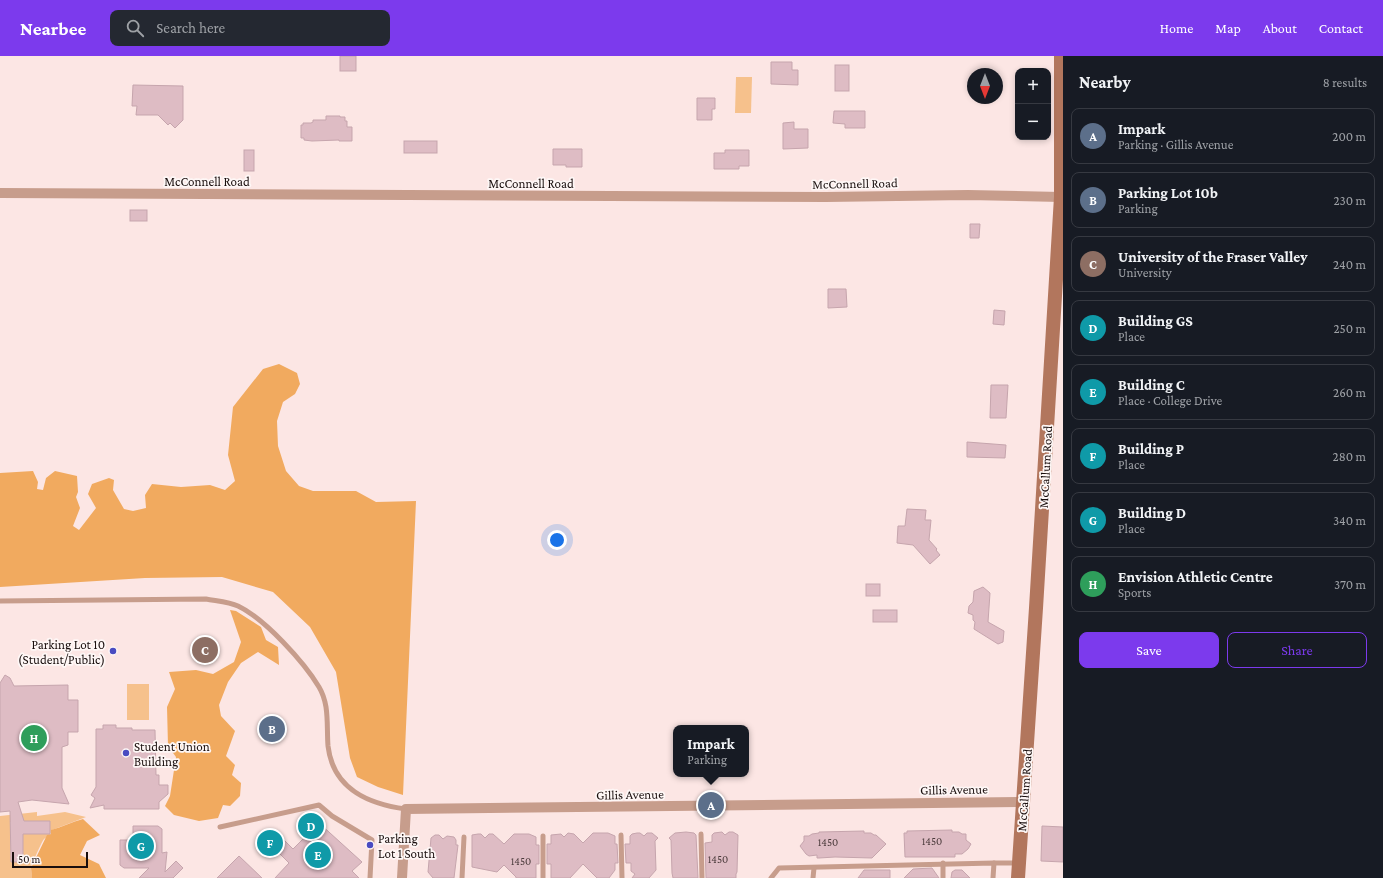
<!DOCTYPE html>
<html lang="en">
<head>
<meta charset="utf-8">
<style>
  :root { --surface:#171b24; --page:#242831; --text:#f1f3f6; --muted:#9ea1a6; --line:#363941; --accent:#7c3aed }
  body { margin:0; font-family:"Crimson Pro",serif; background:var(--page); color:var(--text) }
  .controls { position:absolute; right:12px; top:12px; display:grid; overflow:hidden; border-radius:8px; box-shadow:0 2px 6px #0003 }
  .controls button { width:36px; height:36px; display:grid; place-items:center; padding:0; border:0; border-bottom:1px solid var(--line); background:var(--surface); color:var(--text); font:20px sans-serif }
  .compass { position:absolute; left:967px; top:12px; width:36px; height:36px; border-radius:50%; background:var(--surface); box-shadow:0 2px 6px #0003; rotate:180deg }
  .scale { position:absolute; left:12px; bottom:10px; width:76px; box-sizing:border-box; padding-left:4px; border:2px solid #190e0d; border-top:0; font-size:11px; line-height:14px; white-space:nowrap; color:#190e0d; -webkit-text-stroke:3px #fef7f6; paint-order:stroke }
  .you { position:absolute; left:557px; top:484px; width:14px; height:14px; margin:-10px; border:3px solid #fff; border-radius:50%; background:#1a73e8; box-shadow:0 0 0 6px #1a73e833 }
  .badge { display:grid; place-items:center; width:26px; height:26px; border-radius:50%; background:var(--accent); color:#fff; font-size:13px; font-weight:700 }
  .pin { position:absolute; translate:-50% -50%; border:2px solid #fff; box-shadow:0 1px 4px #0006 }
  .popup { position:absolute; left:673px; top:669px; width:76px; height:52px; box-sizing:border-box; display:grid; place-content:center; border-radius:8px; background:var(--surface); filter:drop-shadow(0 1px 3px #0005); font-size:13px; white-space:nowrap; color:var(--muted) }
  .popup b { font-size:15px; color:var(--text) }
  .popup::after { content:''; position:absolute; left:50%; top:100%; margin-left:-8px; border:8px solid transparent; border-top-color:var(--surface) }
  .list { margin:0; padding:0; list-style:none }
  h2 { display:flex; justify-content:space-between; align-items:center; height:52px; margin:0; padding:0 16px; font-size:17px }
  h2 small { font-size:13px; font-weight:400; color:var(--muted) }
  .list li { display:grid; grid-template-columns:26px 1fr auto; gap:12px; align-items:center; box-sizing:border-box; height:56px; margin:0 8px 8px; padding:0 8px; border:1px solid var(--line); border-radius:8px }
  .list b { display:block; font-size:15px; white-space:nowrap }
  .list p { margin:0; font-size:13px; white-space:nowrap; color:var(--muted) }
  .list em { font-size:13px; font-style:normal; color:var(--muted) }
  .actions { display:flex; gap:8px; padding:12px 16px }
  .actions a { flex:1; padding:9px 0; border:1px solid var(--accent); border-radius:8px; text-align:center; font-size:14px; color:var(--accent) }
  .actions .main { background:var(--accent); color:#fff }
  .icon { flex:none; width:22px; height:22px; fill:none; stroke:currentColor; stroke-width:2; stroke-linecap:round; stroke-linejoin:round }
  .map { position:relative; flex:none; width:1063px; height:822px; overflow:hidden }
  header { display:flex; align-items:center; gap:24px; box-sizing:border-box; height:56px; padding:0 20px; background:var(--accent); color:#fff }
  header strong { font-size:19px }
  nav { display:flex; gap:22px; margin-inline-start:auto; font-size:14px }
  .search { width:280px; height:36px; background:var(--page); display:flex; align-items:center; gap:10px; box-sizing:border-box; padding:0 14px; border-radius:8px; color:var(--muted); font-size:15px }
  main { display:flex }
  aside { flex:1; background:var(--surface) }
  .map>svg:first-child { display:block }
  .green { fill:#f6c18c; fill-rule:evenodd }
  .forest { fill:#f1aa5f }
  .building { fill:#debcc4; stroke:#c6a5ad }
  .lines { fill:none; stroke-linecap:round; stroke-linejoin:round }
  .service { stroke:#c79d8c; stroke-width:5 }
  .minor { stroke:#c79d8c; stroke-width:10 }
  .secondary { stroke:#b2765d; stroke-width:14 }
  .poi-dot { fill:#494bc1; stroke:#fef7f6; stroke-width:1.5 }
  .labels { text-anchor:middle; stroke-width:3.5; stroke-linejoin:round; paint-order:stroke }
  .number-label { font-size:11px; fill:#4a3a3b }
  .street-label { font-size:13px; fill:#190e0d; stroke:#fef7f6 }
  .poi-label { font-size:13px; fill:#190e0d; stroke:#fef7f6; text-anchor:start }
</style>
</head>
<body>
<header>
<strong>Nearbee</strong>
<div class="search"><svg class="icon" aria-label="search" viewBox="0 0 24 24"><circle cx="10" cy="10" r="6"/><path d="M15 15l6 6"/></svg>Search here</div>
<nav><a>Home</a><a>Map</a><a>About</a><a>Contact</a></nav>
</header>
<main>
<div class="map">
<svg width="1063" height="822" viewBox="0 0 1063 822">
  <rect width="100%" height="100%" fill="#fce6e4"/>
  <!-- green -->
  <g class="green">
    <path d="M736,21H752L751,57H735Z"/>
    <rect x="127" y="628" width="22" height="36"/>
    <path d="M37,756V760L65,756L86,761L52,774C51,779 48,780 44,783C42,785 31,810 31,812C31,815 32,819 32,822H0V760ZM50,765V778H23V806H11L10,766Z"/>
  </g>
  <!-- forest -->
  <g class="forest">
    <path d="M279,308L297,317L300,328L295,338L283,346L277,365L278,390L286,415L299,430L313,435H356L376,446L416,445L403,739L378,731L357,721L350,702L336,616L310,571L273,536L222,521L145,522L0,531V417L33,415L38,426L37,433L43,434L46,422L55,415L77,420L78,436L76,441L80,452L73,470L79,474L96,452L88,438L92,428L109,422L114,424L113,434L124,453L133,455L146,452L145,439L152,428L181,431L210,429L225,434L235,425L228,399L233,351L263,313Z"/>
    <path d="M230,554L236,555L261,571L266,584L278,591L279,609L258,596L241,607L228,626L219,649L221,660L235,675L226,700L235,709L232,719L241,727L240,740L230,750L223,749L218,762L199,765L174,759L165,750L170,740L176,701L168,690L167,651L175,633L169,616L196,614L213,618L234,606L241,586Z"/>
    <path d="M83,763L100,779L87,785L80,799L99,808L106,822H32L31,812L47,779L51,778V774C62,771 72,766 83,763Z"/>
  </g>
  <!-- building -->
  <g class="building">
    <rect x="340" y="0" width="16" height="15"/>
    <path d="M771,6H792V14H798V29L771,28Z"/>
    <rect x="835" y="9" width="14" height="26"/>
    <path d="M133,29L183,30V64L175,72L170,67L168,69L158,59H136L137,50H132Z"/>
    <path d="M697,42H715V53H712V64H697Z"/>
    <path d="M834,55H865V72H845V68L833,67Z"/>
    <path d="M326,60H340V61H345V65H347V71H352V85H339V84L312,85L304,84V82H301V69H303V67H311L313,66V64H326Z"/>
    <path d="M794,66V73H808V92L783,93V67Z"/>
    <rect x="404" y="85" width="33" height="12"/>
    <path d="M553,93H582V111H566V109H553Z"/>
    <rect x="244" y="94" width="10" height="21"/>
    <path d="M725,94H749V110H739V113H714V97H725Z"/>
    <rect x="130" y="154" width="17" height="11"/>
    <path d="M970,168H980L979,182H970Z"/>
    <path d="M828,233H846L847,251L828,252Z"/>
    <path d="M994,254L1005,255L1004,269L993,268Z"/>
    <path d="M991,329H1008L1006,362H990Z"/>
    <path d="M967,386L1006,389L1005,402L967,401Z"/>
    <path d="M907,453L926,454L925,464H931L929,484L937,493L936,494L940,499L930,508L913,489L897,487L898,470H905Z"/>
    <rect x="866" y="528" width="14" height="12"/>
    <path d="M983,531L990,537L988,566L1004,575L1003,586L998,588L974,573L975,566L973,564V559L968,557L969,550L973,546L974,535Z"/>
    <rect x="873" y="554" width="24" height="12"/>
    <path d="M5,619L10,622L14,630L68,629V644H78V676H68V689L62,691V732L69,748L32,744L18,746L24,765H50V778H23V806H11L10,755L0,756V627Z"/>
    <path d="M103,669H116V672H132V674H155L156,719H159V729H168V738L159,746V753H104V749L90,752L95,742L91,739L96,731V673H103Z"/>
    <path d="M314,764L318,768L319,767L362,806L352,815L359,822H275L289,807L268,786L277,777L293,793L309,777L305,773Z"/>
    <path d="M133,770H158L162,773V797L167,796L165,816L176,805L183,812L173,822H139L149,812H124L120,809V784H133Z"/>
    <path d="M1042,770L1063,771V806L1041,805Z"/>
    <path d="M952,774V776H959L962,778H966V784L971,788L968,793L962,798H955V801H905L904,777H907V775Z"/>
    <path d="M864,775V777H871L874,779H876L886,788L872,802L835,801L819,802H817V799L809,800L806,798L800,790L804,785V780H809L812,778L819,777V776Z"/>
    <path d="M686,776L694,777L696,779L698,822H673L672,817L671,784L669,782L675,777Z"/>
    <path d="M722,776L725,779L729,776H733L738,779L737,816L736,818V822H706L705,787L712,786V779L714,777Z"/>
    <path d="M568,777L574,778L583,787L593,777H608L615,780V788H617L618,807H615V814L609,822H597L583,808L570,822H551V808H547V788H551V779L561,778L564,781Z"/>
    <path d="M637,777H640L644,780L647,777H652L658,782L655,785L656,814L649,822H632L635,818L631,815V807H626L625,788H630V780L632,778Z"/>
    <path d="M478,778H481L485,782L489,778H493L504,788L514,778H529L536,781V789H539V808H536V822H516V821L504,809L497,816L472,811V779Z"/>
    <path d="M435,779H439L443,783L447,780L454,781L456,784V789H458L454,822H433L428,816L431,782Z"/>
    <path d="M239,800L262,822H217Z"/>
    <path d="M932,812L939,822H904L913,813Z"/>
    <path d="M864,814H890V822H858Z"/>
    <path d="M955,814H962L970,822H951L952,816Z"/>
  </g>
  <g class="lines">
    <!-- service -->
    <g class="service">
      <path d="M0,545L206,543C216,545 229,546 238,550C265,563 304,606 319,631C322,636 325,645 326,651C328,664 327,677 328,690C333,733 368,748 406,753"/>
      <path d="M220,771L319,749L332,760L372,784L370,822"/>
      <path d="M701,778L702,822"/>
      <path d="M621,779L622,822"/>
      <path d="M543,780V822"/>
      <path d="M994,807H1018"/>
      <path d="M462,822L464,781"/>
      <path d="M771,822L779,812L994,807L993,822"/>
      <path d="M813,822L814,812"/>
      <path d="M943,822V807"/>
    </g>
    <!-- minor -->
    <g class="minor">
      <path d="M0,137L826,141L968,139L1061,141"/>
      <path d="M402,822L406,753L1023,746"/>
    </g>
    <!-- secondary -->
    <path class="secondary" d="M1018,822L1036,552L1061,141V0"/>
  </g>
  <!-- markers -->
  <g class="poi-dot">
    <circle cx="113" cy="595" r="4"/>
    <circle cx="126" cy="697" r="4"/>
    <circle cx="370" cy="789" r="4"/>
  </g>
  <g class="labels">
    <!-- number labels -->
    <g class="number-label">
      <text x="932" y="789">1450</text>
      <text x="828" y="790">1450</text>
      <text x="718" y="807">1450</text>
      <text x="521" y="809">1450</text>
    </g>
    <!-- street labels -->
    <g class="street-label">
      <text x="207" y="130">McConnell Road</text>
      <text x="531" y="132">McConnell Road</text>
      <text transform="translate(855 127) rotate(-1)" y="5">McConnell Road</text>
      <text transform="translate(1045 411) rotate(-87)" y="5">McCallum Road</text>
      <text transform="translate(954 733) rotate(-1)" y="5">Gillis Avenue</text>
      <text transform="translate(1024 734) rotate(-86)" y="5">McCallum Road</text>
      <text transform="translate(630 738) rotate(-1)" y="5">Gillis Avenue</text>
    </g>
    <!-- poi labels -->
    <g class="poi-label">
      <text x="105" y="593" text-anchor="end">Parking Lot 10<tspan x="105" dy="15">(Student/Public)</tspan></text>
      <text x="134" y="695">Student Union<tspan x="134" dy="15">Building</tspan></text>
      <text x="378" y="787">Parking<tspan x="378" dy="15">Lot 1 South</tspan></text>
    </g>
  </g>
</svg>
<div class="controls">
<button>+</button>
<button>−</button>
</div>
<svg class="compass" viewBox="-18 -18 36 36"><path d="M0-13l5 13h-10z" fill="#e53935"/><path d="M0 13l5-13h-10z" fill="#9ea1a6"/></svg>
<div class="scale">50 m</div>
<div class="you"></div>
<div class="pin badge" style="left:711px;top:749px;background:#5c6f8a">A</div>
<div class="popup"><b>Impark</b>Parking</div>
<div class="pin badge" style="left:272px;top:673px;background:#5c6f8a">B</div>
<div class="pin badge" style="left:205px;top:594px;background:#8d6e63">C</div>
<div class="pin badge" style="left:311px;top:770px;background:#0f9aa8">D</div>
<div class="pin badge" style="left:318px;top:799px;background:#0f9aa8">E</div>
<div class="pin badge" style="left:270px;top:787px;background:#0f9aa8">F</div>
<div class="pin badge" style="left:141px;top:790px;background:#0f9aa8">G</div>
<div class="pin badge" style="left:34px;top:682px;background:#2e9e5b">H</div>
</div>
<aside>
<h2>Nearby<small>8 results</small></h2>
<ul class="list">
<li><span class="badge" style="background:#5c6f8a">A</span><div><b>Impark</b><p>Parking · Gillis Avenue</p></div><em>200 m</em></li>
<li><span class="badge" style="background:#5c6f8a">B</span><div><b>Parking Lot 10b</b><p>Parking</p></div><em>230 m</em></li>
<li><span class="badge" style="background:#8d6e63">C</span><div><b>University of the Fraser Valley</b><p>University</p></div><em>240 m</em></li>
<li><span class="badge" style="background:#0f9aa8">D</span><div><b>Building GS</b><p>Place</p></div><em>250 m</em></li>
<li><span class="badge" style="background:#0f9aa8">E</span><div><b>Building C</b><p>Place · College Drive</p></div><em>260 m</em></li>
<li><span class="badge" style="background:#0f9aa8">F</span><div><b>Building P</b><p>Place</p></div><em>280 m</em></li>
<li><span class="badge" style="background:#0f9aa8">G</span><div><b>Building D</b><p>Place</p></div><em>340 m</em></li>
<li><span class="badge" style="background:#2e9e5b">H</span><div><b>Envision Athletic Centre</b><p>Sports</p></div><em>370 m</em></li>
</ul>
<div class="actions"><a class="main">Save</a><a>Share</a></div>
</aside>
</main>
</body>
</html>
